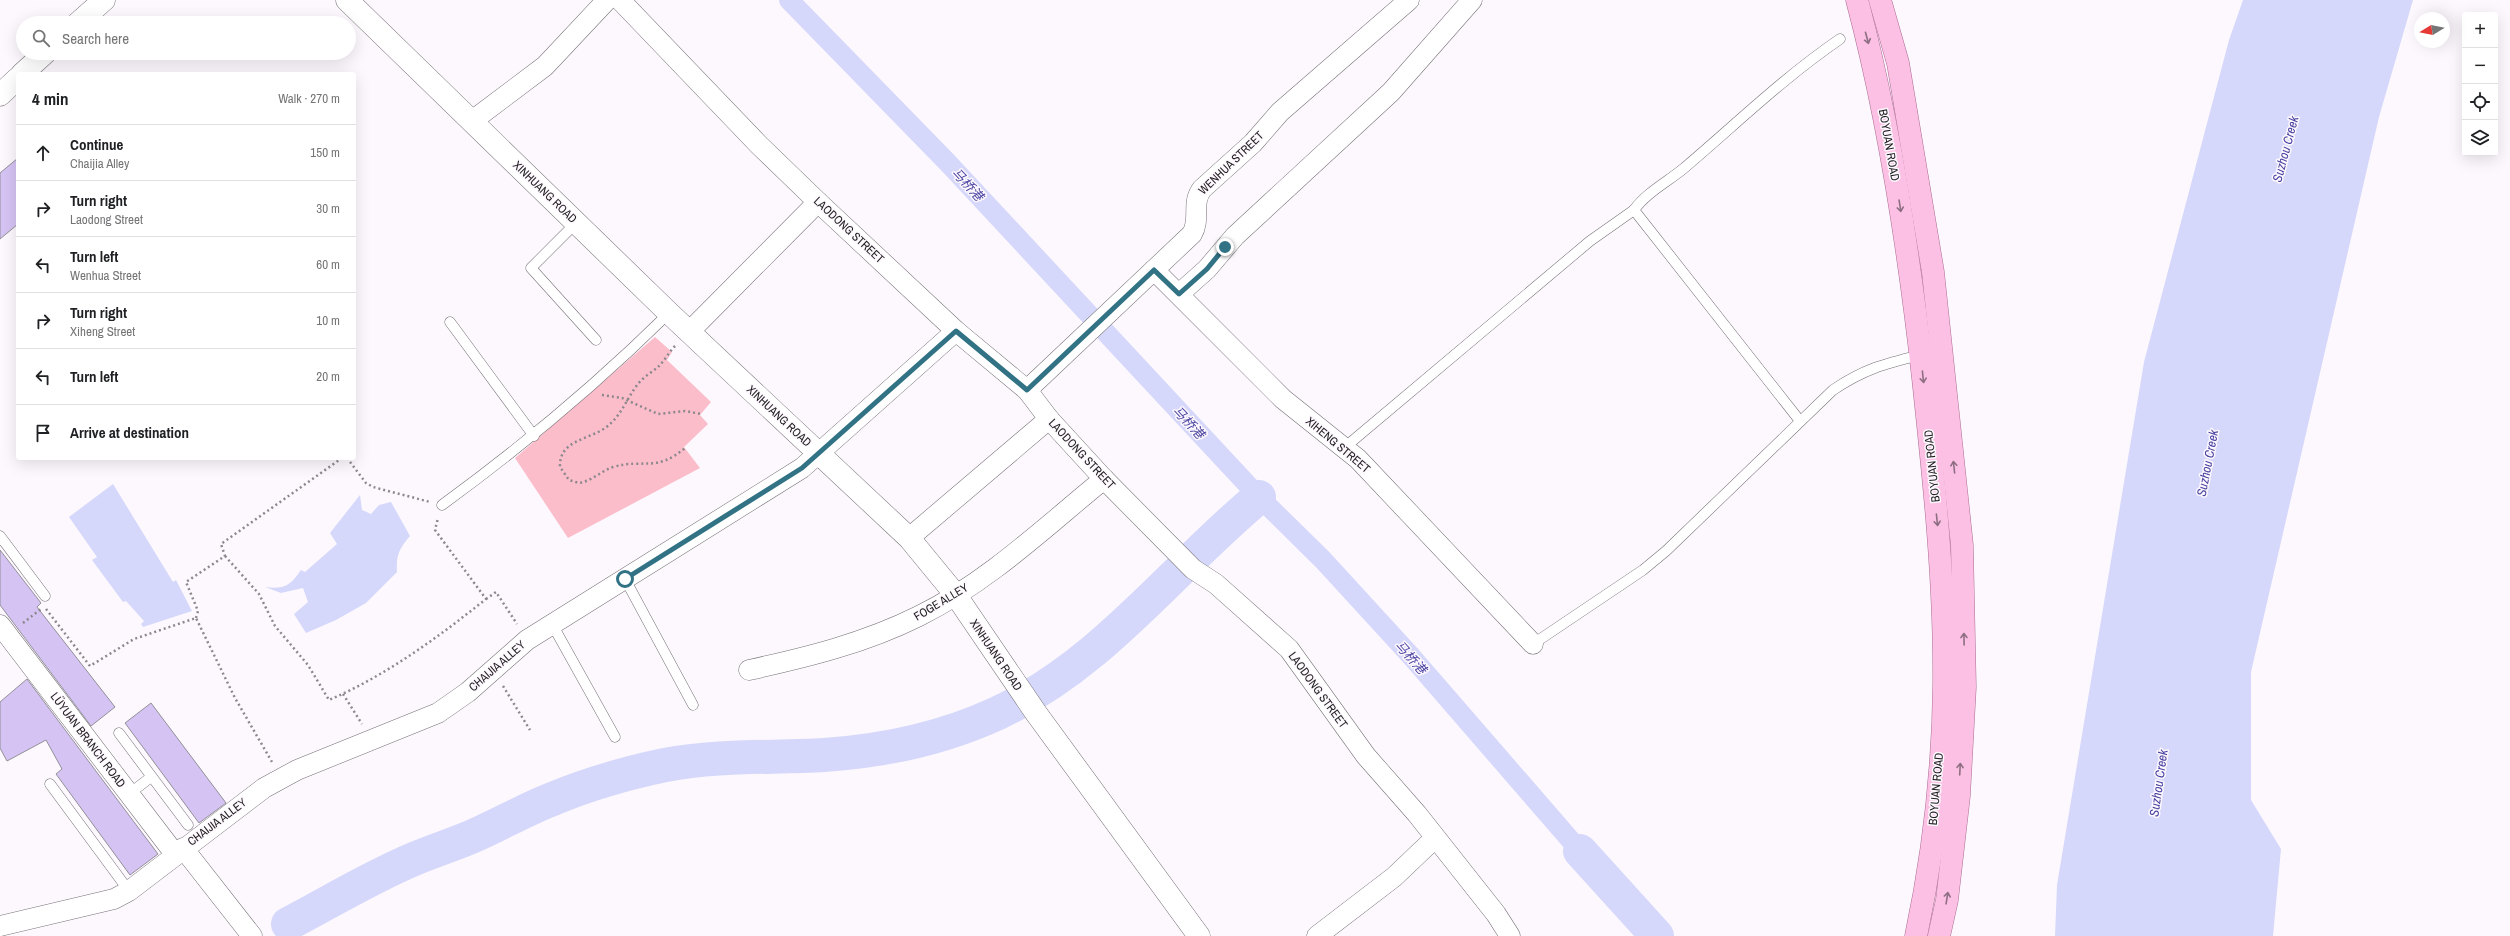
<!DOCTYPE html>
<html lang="en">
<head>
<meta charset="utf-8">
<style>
  :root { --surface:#fff; --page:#f6f6f6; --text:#202124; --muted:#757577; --line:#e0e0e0 }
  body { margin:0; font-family:"Archivo Narrow","Noto Sans SC",sans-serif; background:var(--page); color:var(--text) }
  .controls { position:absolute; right:12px; top:12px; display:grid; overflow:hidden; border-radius:4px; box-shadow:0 4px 16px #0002 }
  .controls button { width:36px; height:36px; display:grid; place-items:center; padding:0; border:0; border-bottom:1px solid var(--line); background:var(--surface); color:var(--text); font:20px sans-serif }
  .compass { position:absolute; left:2414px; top:12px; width:36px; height:36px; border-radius:50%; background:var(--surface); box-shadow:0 4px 16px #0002; rotate:260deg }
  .stop { position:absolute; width:12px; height:12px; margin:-9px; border:3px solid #317385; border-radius:50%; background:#fff }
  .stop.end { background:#317385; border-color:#fff; box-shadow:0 1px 4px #0008 }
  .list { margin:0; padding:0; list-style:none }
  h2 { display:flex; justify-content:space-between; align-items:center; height:52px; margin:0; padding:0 16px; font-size:17px }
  h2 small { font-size:13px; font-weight:400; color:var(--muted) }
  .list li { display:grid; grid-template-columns:26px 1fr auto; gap:12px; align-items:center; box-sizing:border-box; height:56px; padding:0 16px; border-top:1px solid var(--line) }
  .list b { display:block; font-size:15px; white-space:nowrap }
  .list p { margin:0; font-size:13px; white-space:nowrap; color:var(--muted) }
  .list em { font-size:13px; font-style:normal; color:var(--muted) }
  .icon { flex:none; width:22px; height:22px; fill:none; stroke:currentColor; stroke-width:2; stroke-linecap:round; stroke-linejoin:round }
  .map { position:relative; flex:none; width:2510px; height:936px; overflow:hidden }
  .search { position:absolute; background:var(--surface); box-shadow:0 4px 16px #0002; left:16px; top:16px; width:340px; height:44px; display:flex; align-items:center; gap:10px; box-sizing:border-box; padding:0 14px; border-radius:22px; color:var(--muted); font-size:15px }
  .panel { position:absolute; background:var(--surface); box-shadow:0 4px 16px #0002; left:16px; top:72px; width:340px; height:388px; border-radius:4px }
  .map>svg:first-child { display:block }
  .green { fill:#fcbdcb }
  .water { fill:#d5d8fa }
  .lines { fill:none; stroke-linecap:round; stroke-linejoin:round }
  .canal { stroke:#d5d8fa; stroke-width:20 }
  .river { stroke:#d5d8fa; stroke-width:34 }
  .building { fill:#d5c3f4; stroke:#929097 }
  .lane-casing { stroke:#767176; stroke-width:11 }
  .street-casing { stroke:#767176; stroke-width:21 }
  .secondary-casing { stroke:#767176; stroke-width:23 }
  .primary-casing { stroke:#ac6c93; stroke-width:23 }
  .path { stroke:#8c888c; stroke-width:2.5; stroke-dasharray:2 3; stroke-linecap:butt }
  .lane { stroke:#fff; stroke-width:10 }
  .street { stroke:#fff; stroke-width:20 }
  .secondary { stroke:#fff; stroke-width:22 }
  .primary { stroke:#fbc0e4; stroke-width:22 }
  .oneway { stroke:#8d6e82 }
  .route { stroke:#317385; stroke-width:5 }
  .labels { text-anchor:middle; stroke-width:3; stroke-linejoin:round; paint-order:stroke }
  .street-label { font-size:12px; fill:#1f1d1f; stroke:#fdf8fe }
  .water-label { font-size:13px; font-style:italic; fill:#4842a0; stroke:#fdf8fe }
</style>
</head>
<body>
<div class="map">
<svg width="2510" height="936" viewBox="0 0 2510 936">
  <rect width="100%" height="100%" fill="#fdf8fe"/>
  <!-- green -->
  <path class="green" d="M655,337L672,352L667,360L711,402L700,415L708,424L684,447L700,468L568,538L515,458Z"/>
  <!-- water -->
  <g class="water">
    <path d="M2243,0H2413L2379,117L2251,672V800L2281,849L2273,936H2055L2057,885L2144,362L2229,40Z"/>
    <path d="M113,484L173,582L176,580L192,611L143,627L141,624L144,621L126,601L123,602L92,560L97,557L69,517Z"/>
    <path d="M360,495L362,510L371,514L379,505L391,502L410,536C399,549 396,555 397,572L366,603L336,620L306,633L294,614L308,602L303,588L281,593L265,587C284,590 291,585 301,570L305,572L337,544L330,533Z"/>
  </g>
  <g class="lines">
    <!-- canal -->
    <path class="canal" d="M789,0L948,163L1259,497L1323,560L1411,656L1580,851"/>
    <!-- river -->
    <g class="river">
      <path d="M1580,851L1657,936"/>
      <path d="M288,924C330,902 371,877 414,859C433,851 452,845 471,837C499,825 526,809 555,798C591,783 627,773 665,765C717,755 771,758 824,755C884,751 944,738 998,713C1103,664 1172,569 1259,497"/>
    </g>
  </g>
  <!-- building -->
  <g class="building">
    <path d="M18,158V224L0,239V173Z"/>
    <path d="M0,550L41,603L37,607L115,707L91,726L0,605Z"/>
    <path d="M27,679L158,854L130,875L56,774L62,769L46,740L7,761L0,748V702Z"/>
    <path d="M151,703L226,803L199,823L125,723Z"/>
  </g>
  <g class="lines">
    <!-- lane casing -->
    <g class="lane-casing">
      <g id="lane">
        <path d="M576,223L531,268L596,340"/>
        <path d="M450,322L534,436"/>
        <path d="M1800,421L1634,210C1646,193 1667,182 1683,169C1735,125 1783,78 1840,39"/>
        <path d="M1344,448L1590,241L1634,210"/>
        <path d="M442,505C523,446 598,383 669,313"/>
        <path d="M0,536L45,596"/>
        <path d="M625,579L693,705"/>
        <path d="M552,624L615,737"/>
        <path d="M1533,644L1643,570L1666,551L1833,390C1864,369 1884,364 1920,355"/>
        <path d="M119,733L188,825"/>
        <path d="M50,784L129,891"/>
        <path d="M129,794L151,777"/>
      </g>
    </g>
    <!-- street casing -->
    <g class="street-casing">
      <g id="street">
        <path d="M620,0L759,145L818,202L956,331L1027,390L1049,419L1104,479L1193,569L1216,584L1289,649L1366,756L1417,814L1496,914L1510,936"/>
        <path d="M472,121L545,66L607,0"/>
        <path d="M1154,270L1283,399L1358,459L1533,644"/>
        <path d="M1179,294L1207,269L1235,236L1391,92L1472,0"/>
        <path d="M689,332L818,202"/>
        <path d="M1027,390L1192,234C1201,219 1191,203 1202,189L1253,143L1280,112L1409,0"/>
        <path d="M909,538L1049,419"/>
        <path d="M0,625L175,854"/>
        <path d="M749,670C808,657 865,643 919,616C988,582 1045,527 1104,479"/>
        <path d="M183,848L252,936"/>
        <path d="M0,926L114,899L129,891L264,788L297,770L438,713L468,692L527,640L802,468L956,331"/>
        <path d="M1317,936L1394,877L1435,838"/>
      </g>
    </g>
    <!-- secondary casing -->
    <g class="secondary-casing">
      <g id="secondary">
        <path d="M347,0L669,313L909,538L955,594L1036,713L1199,936"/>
        <path d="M78,23L104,0"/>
        <path d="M22,74L45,53"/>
        <path d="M0,95L18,78"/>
      </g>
    </g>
    <!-- primary casing -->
    <g class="primary-casing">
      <g id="primary">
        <path d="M1857,0C1890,124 1909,251 1923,378C1934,481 1945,583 1944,686C1943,768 1933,856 1916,936"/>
        <path d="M1880,0L1898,63L1933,272L1962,545L1965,687L1959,796L1947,900L1939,936"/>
      </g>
    </g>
    <!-- path -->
    <g class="path">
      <path d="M675,346C669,352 665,360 659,366C653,372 644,376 638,384C626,399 622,416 605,428C588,440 559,440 560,467L569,480L579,483C592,481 601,471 613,467C645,458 655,473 685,448"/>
      <path d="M602,395L622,398L658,414L685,411L701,414"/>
      <path d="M347,458L366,483L373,487L430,502"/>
      <path d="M225,556L259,594L275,626L308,665L329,700C387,675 437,638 486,599L435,530L438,518"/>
      <path d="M486,599L496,592L517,624"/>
      <path d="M46,609L90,666L134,639L196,618L235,698L272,762"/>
      <path d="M196,618L198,611L186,582L225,556L221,544L342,458"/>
      <path d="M23,623L41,609"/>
      <path d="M503,686L530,730"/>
      <path d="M343,694L362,724"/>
    </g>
    <!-- lane -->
    <use href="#lane" class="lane"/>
    <!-- street -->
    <use href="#street" class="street"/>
    <!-- secondary -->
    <use href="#secondary" class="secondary"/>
    <!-- primary -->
    <use href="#primary" class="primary"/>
  </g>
  <!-- one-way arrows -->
  <defs><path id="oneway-shaft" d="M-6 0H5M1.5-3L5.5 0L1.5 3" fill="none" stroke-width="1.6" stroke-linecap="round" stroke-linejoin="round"/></defs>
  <g class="oneway">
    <use href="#oneway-shaft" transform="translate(1867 38) rotate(75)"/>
    <use href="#oneway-shaft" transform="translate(1900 206) rotate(81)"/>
    <use href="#oneway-shaft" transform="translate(1923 377) rotate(84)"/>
    <use href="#oneway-shaft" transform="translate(1954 467) rotate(-96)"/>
    <use href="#oneway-shaft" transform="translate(1937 520) rotate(84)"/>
    <use href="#oneway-shaft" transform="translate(1964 639) rotate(-91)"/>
    <use href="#oneway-shaft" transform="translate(1960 769) rotate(-87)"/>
    <use href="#oneway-shaft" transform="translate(1947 898) rotate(-81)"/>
  </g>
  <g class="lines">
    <!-- route -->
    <path class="route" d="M625,579L802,468L956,331L1027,390L1154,270L1179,294L1207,269L1225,247"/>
  </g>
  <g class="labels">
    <!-- street labels -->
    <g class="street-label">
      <text transform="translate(1889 145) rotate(80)" y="4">BOYUAN ROAD</text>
      <text transform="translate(1231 163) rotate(-44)" y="4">WENHUA STREET</text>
      <text transform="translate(545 192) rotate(44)" y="4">XINHUANG ROAD</text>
      <text transform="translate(849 230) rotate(43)" y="4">LAODONG STREET</text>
      <text transform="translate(779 416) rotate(43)" y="4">XINHUANG ROAD</text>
      <text transform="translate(1338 445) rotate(40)" y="4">XIHENG STREET</text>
      <text transform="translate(1082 454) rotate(47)" y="4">LAODONG STREET</text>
      <text transform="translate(1932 466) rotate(-96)" y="4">BOYUAN ROAD</text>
      <text transform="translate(941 602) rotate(-31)" y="4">FOGE ALLEY</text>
      <text transform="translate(996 655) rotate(56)" y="4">XINHUANG ROAD</text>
      <text transform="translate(497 666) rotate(-41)" y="4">CHAIJIA ALLEY</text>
      <text transform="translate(1318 690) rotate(54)" y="4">LAODONG STREET</text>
      <text transform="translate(88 740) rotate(53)" y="4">LÜYUAN BRANCH ROAD</text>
      <text transform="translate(1936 789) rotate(-85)" y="4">BOYUAN ROAD</text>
      <text transform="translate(217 822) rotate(-37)" y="4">CHAIJIA ALLEY</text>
    </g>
    <!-- water labels -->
    <g class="water-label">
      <text transform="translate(2285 149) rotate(-75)" y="5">Suzhou Creek</text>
      <text transform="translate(968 184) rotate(47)" y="5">马桥港</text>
      <text transform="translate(1189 422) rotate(47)" y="5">马桥港</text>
      <text transform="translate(2207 463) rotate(-79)" y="5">Suzhou Creek</text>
      <text transform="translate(1411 657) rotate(48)" y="5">马桥港</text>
      <text transform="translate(2158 783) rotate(-82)" y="5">Suzhou Creek</text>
    </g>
  </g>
</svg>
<div class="controls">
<button>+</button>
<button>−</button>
<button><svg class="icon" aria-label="locate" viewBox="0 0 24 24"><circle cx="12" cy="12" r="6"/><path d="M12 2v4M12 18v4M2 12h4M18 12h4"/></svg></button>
<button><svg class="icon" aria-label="layers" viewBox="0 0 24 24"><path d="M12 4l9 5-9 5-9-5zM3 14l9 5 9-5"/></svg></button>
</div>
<svg class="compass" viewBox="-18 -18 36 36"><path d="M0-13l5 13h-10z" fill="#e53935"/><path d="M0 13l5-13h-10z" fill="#757577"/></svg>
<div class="stop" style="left:625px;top:579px"></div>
<div class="stop end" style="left:1225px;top:247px"></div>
<div class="search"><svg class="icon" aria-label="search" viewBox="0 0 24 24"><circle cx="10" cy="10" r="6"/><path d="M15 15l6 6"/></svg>Search here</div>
<section class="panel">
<h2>4 min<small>Walk · 270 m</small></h2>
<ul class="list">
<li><svg class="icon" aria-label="ahead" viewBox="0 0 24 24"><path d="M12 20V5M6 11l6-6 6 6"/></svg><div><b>Continue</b><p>Chaijia Alley</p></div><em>150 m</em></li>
<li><svg class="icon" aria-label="right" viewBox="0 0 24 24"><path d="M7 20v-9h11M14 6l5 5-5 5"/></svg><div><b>Turn right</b><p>Laodong Street</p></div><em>30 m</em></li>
<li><svg class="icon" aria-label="left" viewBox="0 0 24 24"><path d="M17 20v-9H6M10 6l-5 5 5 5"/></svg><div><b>Turn left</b><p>Wenhua Street</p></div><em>60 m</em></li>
<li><svg class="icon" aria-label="right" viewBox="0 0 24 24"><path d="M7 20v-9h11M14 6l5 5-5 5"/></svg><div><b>Turn right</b><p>Xiheng Street</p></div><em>10 m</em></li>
<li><svg class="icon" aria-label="left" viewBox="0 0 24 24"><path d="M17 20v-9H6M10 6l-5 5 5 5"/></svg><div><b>Turn left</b></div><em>20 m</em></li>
<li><svg class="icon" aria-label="arrive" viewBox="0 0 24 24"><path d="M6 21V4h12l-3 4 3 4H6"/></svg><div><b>Arrive at destination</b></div></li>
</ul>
</section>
</div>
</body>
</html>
